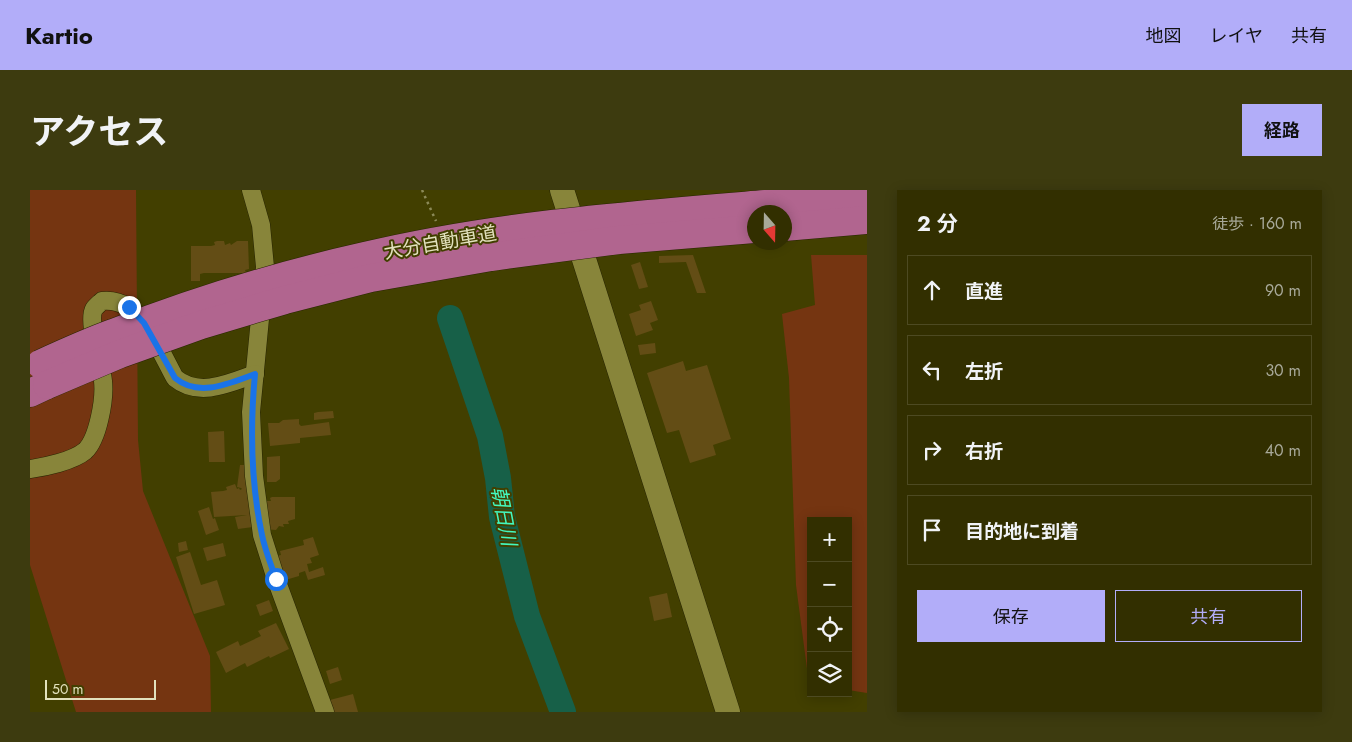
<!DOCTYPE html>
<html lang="ja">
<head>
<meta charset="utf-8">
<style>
  :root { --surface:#322f00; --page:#3d3b0f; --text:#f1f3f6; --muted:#a8a999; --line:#4d4a22; --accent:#b2adf9 }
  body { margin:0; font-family:Jost,"Noto Sans JP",sans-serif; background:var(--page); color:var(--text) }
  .controls { position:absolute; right:15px; bottom:15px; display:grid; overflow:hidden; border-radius:0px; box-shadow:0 2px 12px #0003 }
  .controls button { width:45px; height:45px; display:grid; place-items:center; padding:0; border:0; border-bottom:1px solid var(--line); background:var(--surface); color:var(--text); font:25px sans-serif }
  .compass { position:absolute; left:717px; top:15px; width:45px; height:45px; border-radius:50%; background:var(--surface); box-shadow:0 2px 12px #0003; rotate:160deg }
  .scale { position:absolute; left:15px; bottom:12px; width:111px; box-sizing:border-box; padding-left:5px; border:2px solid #e2e1bd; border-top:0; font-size:14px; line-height:18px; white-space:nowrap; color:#e2e1bd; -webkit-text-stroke:4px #423f00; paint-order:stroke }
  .stop { position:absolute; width:15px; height:15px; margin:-11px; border:4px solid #1a73e8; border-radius:50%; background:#fff }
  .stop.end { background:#1a73e8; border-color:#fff; box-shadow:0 1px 5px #0008 }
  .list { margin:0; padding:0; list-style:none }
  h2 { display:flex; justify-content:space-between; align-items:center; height:65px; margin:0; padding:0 20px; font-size:21px }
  h2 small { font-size:16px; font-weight:400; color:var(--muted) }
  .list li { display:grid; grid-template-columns:32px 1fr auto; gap:15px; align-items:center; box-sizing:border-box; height:70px; margin:0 10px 10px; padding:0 10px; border:1px solid var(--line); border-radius:0px }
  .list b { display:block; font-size:19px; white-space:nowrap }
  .list em { font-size:16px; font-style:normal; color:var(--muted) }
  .actions { display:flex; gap:10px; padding:15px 20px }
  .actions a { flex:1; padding:11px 0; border:1px solid var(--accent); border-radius:0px; text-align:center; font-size:18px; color:var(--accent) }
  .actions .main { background:var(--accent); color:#111 }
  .icon { flex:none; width:28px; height:28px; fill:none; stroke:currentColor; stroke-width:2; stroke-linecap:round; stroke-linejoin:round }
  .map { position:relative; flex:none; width:837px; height:522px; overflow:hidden; border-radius:0px }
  header { display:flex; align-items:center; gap:30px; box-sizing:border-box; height:70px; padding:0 25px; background:var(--accent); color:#111 }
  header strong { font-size:24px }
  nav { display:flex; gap:28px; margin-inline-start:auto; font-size:18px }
  .intro { display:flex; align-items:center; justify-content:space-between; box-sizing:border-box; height:120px; padding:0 30px }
  h1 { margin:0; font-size:35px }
  .button { padding:12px 22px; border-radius:0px; background:var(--accent); color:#111; font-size:18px; font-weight:700 }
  main { display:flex; gap:30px; padding:0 30px }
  aside { flex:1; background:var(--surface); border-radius:0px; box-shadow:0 2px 12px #0003 }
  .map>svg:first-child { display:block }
  .green { fill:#753511 }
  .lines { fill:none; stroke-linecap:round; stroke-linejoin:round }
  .river { stroke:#176048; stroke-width:26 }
  .building { fill:#634d15 }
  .street-casing { stroke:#272500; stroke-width:19 }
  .secondary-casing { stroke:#272500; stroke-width:25 }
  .highway-casing { stroke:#272500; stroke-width:29 }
  .path { stroke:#8c8a58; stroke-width:2.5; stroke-dasharray:2.5 4; stroke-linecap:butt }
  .street { stroke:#88853a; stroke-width:18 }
  .secondary { stroke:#88853a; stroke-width:24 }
  .highway { stroke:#b1658f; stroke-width:28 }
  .highway-bridge-casing { stroke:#272500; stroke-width:29; stroke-linecap:butt }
  .highway-bridge { stroke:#b1658f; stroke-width:28 }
  .route { stroke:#1a73e8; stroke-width:6 }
  .labels { text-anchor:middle; stroke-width:4; stroke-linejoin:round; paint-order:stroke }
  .street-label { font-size:19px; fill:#e2e1bd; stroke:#423f00 }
  .water-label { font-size:20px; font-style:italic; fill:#43f7be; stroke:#423f00 }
</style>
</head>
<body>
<header>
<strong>Kartio</strong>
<nav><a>地図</a><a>レイヤ</a><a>共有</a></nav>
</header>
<div class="intro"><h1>アクセス</h1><a class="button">経路</a></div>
<main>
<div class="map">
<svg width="837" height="522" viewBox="0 0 837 522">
  <rect width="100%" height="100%" fill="#423f00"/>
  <!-- green -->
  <g class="green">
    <path d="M0,0H106L108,250L113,301L180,466L181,522H46L0,375Z"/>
    <path d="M781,65H837V503L818,500V331H781V495L779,494L766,395L759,188L752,124L785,115Z"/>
  </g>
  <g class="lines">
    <!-- river -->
    <path class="river" d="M420,128L460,246L468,288L472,327L497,426L533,522"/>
  </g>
  <!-- building -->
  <g class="building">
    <path d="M187,51H194L195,55L200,53L201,55L207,51H218L219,79L215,80L216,83H174L170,84V91H161V56H181L185,55L184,52Z"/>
    <path d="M663,65L676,103H667L656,72L629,73V66Z"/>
    <path d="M610,72L618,97L609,99L601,75Z"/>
    <path d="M621,111L628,130L620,133L623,140L606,146L599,124L611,120L609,115Z"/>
    <path d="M625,153L626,163L610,165L608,155Z"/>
    <path d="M653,171L656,181L677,175L701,249L683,255L686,265L660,273L649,240L637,243L617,183Z"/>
    <path d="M303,221L304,228L284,230V223L288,222Z"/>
    <path d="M269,229V234L271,236L299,232L301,245L270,248V253L240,256L238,233H249L253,230Z"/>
    <path d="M194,241L195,272H179L178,242Z"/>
    <path d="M225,263L223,337L208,339L205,327L217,325L184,327L181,302L193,301L197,300L196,297L205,294L207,299L209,298L210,300L212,299L211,298L207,297L210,275H214V264Z"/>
    <path d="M250,266V289L246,292H237V267Z"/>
    <path d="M242,307H265V329L258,331L259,334H253L254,337L249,336L246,340L234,339L235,311H241L240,308Z"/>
    <path d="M179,317L183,329L185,328L189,340L176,345L168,321Z"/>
    <path d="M283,347L289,365L280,368L282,373L277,374L279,382L293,377L295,385L278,390L275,381L269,383V386L252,391L236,368L251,365L250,361L274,355L273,350Z"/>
    <path d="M156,351L158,360L149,362L148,353Z"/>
    <path d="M193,353L196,366L177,371L173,358Z"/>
    <path d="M160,362L171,395L187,390L195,415L164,424L146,367Z"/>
    <path d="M637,403L642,427L624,431L619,407Z"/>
    <path d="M239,410L243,421L230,426L226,415Z"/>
    <path d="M246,433L259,459L240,468L239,466L217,477L215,473L196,483L186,462L208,451L210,456L231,446L228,441Z"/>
    <path d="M308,477L312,490L300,494L296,481Z"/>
    <path d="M323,504L328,522H299L296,511Z"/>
  </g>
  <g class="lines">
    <!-- street casing -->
    <g class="street-casing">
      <g id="street">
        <path d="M221,0L231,35L235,77L221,222L224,286L232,345L246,389L295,522"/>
        <path d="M0,279C15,277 43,271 55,261C68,249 75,209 73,191C72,176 57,131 64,119C66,116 70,113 72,111C81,110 90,112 98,117C116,127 135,170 145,188C169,208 200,193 225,184"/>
      </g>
    </g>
    <!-- secondary casing -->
    <g class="secondary-casing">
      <path id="secondary" d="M532,0L698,522"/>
    </g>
    <!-- highway casing -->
    <g class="highway-casing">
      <g id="highway">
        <path d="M735,14L837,7"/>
        <path d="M754,37L837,30"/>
        <path d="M0,203L17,195"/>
      </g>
    </g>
    <!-- path -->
    <path class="path" d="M392,0L406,31"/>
    <!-- street -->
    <use href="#street" class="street"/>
    <!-- secondary -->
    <use href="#secondary" class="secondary"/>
    <!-- highway -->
    <use href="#highway" class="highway"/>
    <!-- highway-bridge casing -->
    <g class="highway-bridge-casing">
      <g id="highway-bridge">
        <path d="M10,174C34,163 58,152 83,143C165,111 250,85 335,66C466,35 601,25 735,14"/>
        <path d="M17,195L90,164L171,135L255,110L341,88L461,67L589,50L724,39"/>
      </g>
    </g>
    <!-- highway-bridge -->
    <use href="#highway-bridge" class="highway-bridge"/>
  </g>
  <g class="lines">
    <!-- route -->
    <path class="route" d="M99,117L114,133L145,188C169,208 200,193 225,184C220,237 221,293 232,345C235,360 241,375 246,389"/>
  </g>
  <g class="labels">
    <!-- street labels -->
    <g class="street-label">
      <text transform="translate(410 52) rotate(-10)" y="7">大分自動車道</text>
    </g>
    <!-- water labels -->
    <g class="water-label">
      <text transform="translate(474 326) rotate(79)" y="7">朝日川</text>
    </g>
  </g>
</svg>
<div class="controls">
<button>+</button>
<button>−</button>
<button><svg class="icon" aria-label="locate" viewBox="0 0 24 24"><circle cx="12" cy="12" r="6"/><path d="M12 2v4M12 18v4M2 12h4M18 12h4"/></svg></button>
<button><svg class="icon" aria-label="layers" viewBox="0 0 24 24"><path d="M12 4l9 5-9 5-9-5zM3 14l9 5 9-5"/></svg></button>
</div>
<svg class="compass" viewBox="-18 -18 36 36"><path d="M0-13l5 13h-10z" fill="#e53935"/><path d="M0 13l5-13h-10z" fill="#a8a999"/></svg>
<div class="scale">50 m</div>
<div class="stop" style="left:246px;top:389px"></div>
<div class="stop end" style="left:99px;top:117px"></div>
</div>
<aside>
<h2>2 分<small>徒歩 · 160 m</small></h2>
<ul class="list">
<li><svg class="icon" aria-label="ahead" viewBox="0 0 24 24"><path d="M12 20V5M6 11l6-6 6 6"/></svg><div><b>直進</b></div><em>90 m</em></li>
<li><svg class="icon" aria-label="left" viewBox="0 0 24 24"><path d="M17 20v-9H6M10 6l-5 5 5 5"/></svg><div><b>左折</b></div><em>30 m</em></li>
<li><svg class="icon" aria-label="right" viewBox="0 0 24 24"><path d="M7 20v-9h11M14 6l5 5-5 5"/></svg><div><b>右折</b></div><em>40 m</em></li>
<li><svg class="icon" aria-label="arrive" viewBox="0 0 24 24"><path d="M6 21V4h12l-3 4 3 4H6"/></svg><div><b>目的地に到着</b></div></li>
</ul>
<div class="actions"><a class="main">保存</a><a>共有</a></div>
</aside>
</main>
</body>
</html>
